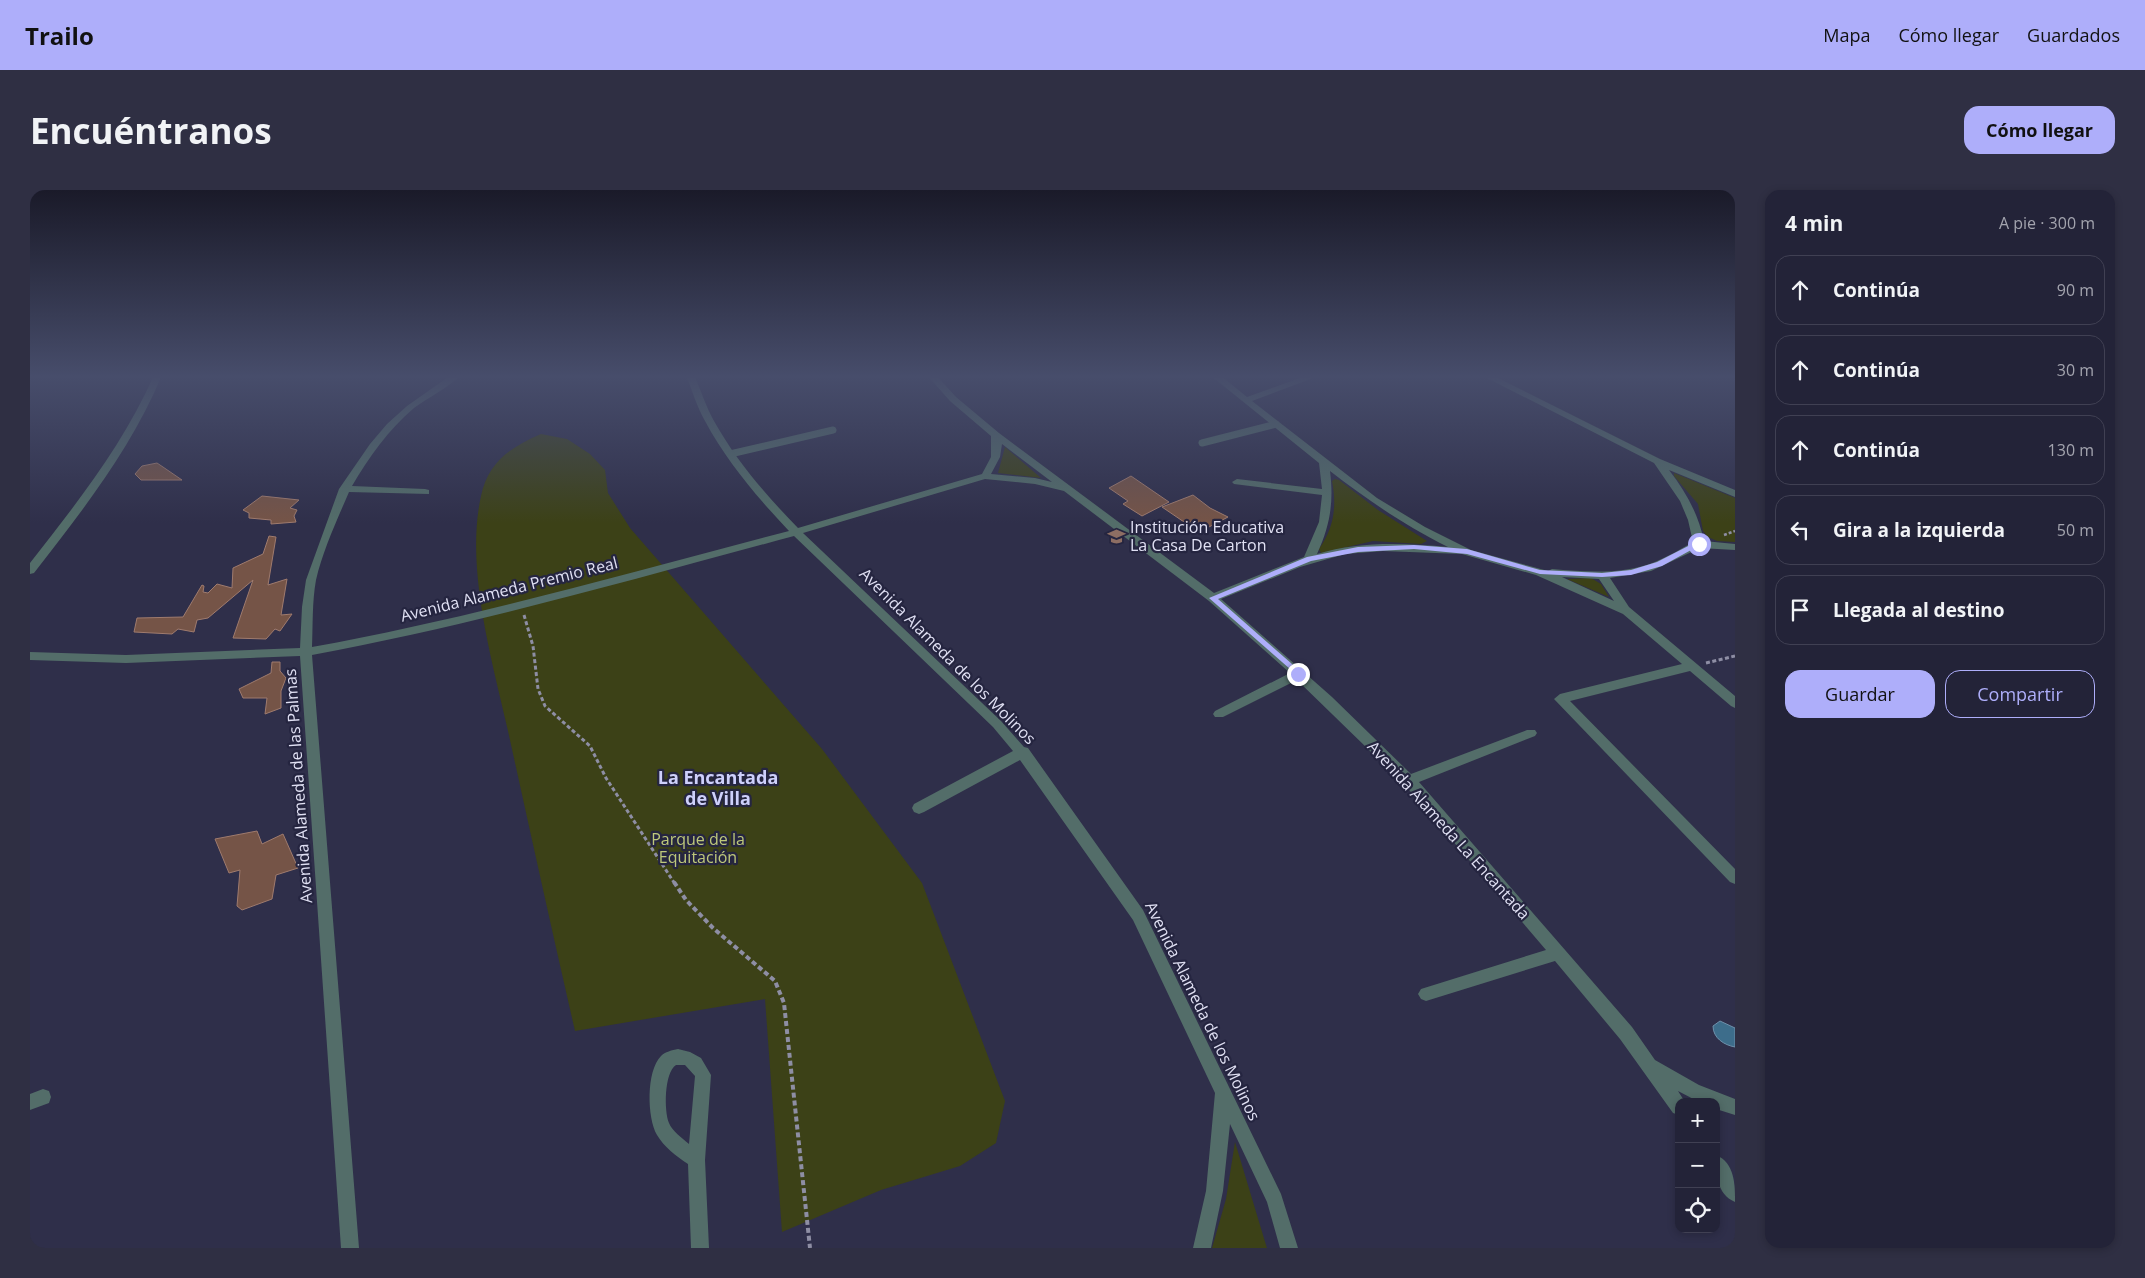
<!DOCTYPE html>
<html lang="es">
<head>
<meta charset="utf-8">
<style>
	body { margin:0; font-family:"Open Sans",sans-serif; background:#2f2f43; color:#f1f3f6 }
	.controls { position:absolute; right:15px; bottom:15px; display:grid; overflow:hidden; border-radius:10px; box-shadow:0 2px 8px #0003 }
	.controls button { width:45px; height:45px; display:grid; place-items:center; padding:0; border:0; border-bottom:1px solid #404053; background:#232338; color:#f1f3f6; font:25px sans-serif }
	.stop { position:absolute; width:15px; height:15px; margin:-11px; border:4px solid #aeaefa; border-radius:50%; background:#fff }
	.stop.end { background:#aeaefa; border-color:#fff; box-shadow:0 1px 5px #0008 }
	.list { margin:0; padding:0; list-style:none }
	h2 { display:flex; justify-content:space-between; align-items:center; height:65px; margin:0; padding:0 20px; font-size:21px }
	h2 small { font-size:16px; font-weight:400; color:#a3a4ae }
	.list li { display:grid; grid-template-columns:32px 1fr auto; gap:15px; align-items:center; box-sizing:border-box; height:70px; margin:0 10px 10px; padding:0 10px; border:1px solid #404053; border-radius:15px }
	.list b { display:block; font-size:19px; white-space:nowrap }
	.list em { font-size:16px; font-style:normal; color:#a3a4ae }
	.actions { display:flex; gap:10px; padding:15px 20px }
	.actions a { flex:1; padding:11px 0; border:1px solid #aeaefa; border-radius:15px; text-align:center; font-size:18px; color:#aeaefa }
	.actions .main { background:#aeaefa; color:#111 }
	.icon { flex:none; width:28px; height:28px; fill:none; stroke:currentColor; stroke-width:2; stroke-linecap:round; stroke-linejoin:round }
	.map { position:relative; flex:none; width:1705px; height:1058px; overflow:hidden; border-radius:15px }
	header { display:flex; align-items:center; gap:30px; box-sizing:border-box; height:70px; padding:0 25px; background:#aeaefa; color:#111 }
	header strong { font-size:24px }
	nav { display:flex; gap:28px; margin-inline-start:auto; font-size:18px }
	.intro { display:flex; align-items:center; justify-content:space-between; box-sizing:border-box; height:120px; padding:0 30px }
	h1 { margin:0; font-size:35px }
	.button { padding:12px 22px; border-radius:15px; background:#aeaefa; color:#111; font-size:18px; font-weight:700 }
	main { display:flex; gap:30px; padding:0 30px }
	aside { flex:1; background:#232338; border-radius:15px; box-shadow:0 2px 8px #0003 }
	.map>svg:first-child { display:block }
	.green { fill:#3c4117 }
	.water { fill:#3d6d8b; stroke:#6e90aa }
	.building { fill:#755447; stroke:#9f7b6e }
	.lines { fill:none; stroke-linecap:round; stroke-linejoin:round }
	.path-far2 { stroke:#8e8ea4; stroke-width:2.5; stroke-dasharray:3 2; stroke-linecap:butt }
	.path-far1 { stroke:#8e8ea4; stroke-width:3; stroke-dasharray:4 2.5; stroke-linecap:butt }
	.path { stroke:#8e8ea4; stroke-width:4; stroke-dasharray:5 3; stroke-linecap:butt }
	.service { stroke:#536d69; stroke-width:7 }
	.minor { fill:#536d69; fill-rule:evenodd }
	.route { fill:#aeaefa }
	.labels { text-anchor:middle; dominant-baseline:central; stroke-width:4.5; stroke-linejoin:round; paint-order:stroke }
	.poi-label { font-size:16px; fill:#e0e0f3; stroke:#252540; text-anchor:start }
	.street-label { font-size:16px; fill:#e0e0f3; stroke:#252540 }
	.park-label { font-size:16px; fill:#bec87a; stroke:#252540 }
	.neighbourhood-label { font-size:18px; font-weight:bold; fill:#ced0fb; stroke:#252540 }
</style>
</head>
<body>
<header>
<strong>Trailo</strong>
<nav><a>Mapa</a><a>Cómo llegar</a><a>Guardados</a></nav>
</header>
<div class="intro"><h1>Encuéntranos</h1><a class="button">Cómo llegar</a></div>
<main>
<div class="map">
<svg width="1705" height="1058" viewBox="0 0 1705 1058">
	<rect width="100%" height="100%" fill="#2f2f4a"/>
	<g class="green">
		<path d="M 511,244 L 537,249 L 560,264 L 575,280 L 578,303 L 600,338 L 792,559 L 892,693 L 975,911 L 966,953 L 930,976 L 851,1000 L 752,1042 L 735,809 L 545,841 C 522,741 500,641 478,541 C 462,470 435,378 451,306 C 458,272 481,257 511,244 Z"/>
		<path d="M 975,257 L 1011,288 L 968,283 Z"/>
		<path d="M 1644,283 L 1705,308 L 1705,352 L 1687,351 L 1678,347 L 1673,341 L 1668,314 L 1644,286 Z"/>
		<path d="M 1305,289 L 1309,290 L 1348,320 L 1397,351 L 1391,354 L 1343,351 L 1291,363 L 1289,359 C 1304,338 1307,316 1302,291 Z"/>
		<path d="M 1561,388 L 1571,394 L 1579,407 L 1537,389 Z"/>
		<path d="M 1205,952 L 1236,1055 L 1237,1058 L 1182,1058 L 1196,1009 Z"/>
	</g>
	<path class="water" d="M 1690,831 L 1705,838 L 1705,857 C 1694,855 1683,848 1683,836 Z"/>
	<g class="building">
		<path d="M 127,273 L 133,277 L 152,290 L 111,290 L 105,284 L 112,276 Z"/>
		<path d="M 1101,286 L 1139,312 L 1112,326 L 1093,314 L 1098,311 L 1079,298 Z"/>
		<path d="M 1163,305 L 1180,318 L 1198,327 L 1177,338 L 1165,330 L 1157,334 L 1132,317 Z"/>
		<path d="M 232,306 L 269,310 L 260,318 L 267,320 L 264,326 L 266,332 L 241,334 L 241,330 L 219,328 L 219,323 L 213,320 Z"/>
		<path d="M 239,346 L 246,347 L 238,395 L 257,389 L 251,425 L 262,424 L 250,441 L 245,439 L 236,449 L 203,448 L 223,390 L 178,428 L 167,430 L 164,442 L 148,439 L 142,444 L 104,442 L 107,428 L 153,427 L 172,395 L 174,396 L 173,402 L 178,403 L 187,394 L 202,398 L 203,378 L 233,364 Z"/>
		<path d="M 242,472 L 250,472 L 250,481 L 256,488 L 251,501 L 251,518 L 235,524 L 237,508 L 213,508 L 209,499 L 241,483 Z"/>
		<path d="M 227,641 L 232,654 L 253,644 L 268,678 L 246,685 L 242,709 L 212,720 L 207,716 L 210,680 L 199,683 L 185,649 Z"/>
	</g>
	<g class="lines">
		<path class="path-far2" d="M 1694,345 L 1705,341"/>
		<g class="path-far1">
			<path d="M 494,425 L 503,456 L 508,499 L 515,516 L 560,556 L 576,588 L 645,694"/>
			<path d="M 1676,473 L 1705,466"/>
		</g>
		<path class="path" d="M 644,692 L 656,710 L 683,738 L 745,791 L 754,813 L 780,1058"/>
		<g class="service">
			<path d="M 1172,253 L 1246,234"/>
			<path d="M 700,264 L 803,240"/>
		</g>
		<g class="minor">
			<path d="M 124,185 L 132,185 C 101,259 53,320 4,383 L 0,384 L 0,373 C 47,313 93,255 124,185 Z"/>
			<path d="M 421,185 L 431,185 C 418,198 399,207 384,218 C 358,240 339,267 322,296 L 395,299 L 399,300 L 399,304 L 319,302 C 307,330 293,360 286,390 C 282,412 283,435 282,457 C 443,428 601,382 759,341 C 727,307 697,272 675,231 C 667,217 662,200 656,185 L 664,185 C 671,200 676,217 684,231 C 707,272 736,305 768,338 L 952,284 L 961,267 L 961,246 L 920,211 L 897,185 L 906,185 L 926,207 L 969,243 L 1184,403 L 1274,367 L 1289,332 L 1292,305 L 1204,294 L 1202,292 L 1207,289 L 1292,299 L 1289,273 L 1180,185 L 1190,185 L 1217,207 L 1278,185 L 1291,185 L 1222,211 L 1347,308 L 1395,337 L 1441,360 L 1518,381 L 1522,379 C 1556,382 1593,385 1625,372 C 1639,366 1651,359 1663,352 L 1658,330 L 1650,311 L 1624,273 L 1451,185 L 1462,185 L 1630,269 L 1705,300 L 1705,307 L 1639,280 C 1656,302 1668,323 1674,351 L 1705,354 L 1705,360 L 1670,358 L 1621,381 L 1580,388 L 1599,417 L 1705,506 L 1705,518 L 1701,516 L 1660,481 L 1540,511 L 1705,679 L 1705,694 L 1700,692 L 1524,509 L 1530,504 L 1652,474 L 1593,424 L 1506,385 L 1432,364 L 1353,361 L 1315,364 L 1270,377 L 1191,409 L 1302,507 L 1381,584 L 1497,540 L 1505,540 L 1507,543 L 1505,546 L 1389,592 L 1602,837 L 1625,870 L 1669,895 L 1705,909 L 1705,925 L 1686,919 L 1686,912 L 1669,912 L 1648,901 L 1655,912 L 1649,912 L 1649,925 L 1643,923 L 1590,849 L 1525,771 L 1396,811 L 1391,809 L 1388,804 L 1391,799 L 1516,760 L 1374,594 L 1267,490 L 1193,527 L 1185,527 L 1183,524 L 1185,521 L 1260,483 L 1179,411 L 1034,301 L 1005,294 L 955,289 L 773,343 L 971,531 L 994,557 L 998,558 L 1113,720 L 1251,1004 L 1268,1058 L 1250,1058 L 1237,1012 L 1200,934 L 1193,1001 L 1181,1058 L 1163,1058 L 1176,1001 L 1185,903 L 1103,730 L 990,570 L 894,622 L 889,624 L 884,622 L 882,618 L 884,614 L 983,561 L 963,537 L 764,346 C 604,389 445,435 282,465 L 329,1058 L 311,1058 L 270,466 L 96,473 L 0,470 L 0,462 L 96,465 L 270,458 L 272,417 L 276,390 L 309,299 L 340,254 L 357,234 L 377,216 ZM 972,254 L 1022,292 L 1005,288 L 961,284 L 970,267 ZM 1300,281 C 1339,311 1374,335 1418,357 C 1374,353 1329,351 1287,364 C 1300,336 1304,312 1300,281 ZM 1532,387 L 1569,389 L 1584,411 Z"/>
			<path d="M 648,859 L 660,862 L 671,868 L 681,885 L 675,970 L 679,1058 L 661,1058 L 658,974 C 646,966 634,957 627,945 C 617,928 616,881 631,866 C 635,862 642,860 648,859 ZM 646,875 L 655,875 L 665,886 L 659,954 C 652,948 642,941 639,933 C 634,921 634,883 646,875 Z"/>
			<path d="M 13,899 L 19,901 L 21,907 L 19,913 L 0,920 L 0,904 Z"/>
			<path d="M 1686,965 C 1705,973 1705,995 1705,1012 C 1686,1004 1686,983 1686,965 Z"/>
		</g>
	</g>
	<linearGradient id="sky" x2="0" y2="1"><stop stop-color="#1a1a29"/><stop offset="0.56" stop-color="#474d6b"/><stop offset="1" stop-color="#474d6b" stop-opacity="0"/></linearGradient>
	<rect width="1705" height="333" fill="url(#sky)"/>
	<path class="route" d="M 1666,352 L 1672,354 L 1632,376 L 1601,385 L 1572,387 L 1510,384 L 1437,364 L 1384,359 L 1328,362 L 1281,371 L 1188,409 L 1270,481 L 1270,486 L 1268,486 L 1179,408 L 1277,367 L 1328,357 L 1384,355 L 1437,359 L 1510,380 L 1572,383 L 1601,380 L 1627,372 Z"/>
	<defs>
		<symbol id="school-bare" viewBox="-9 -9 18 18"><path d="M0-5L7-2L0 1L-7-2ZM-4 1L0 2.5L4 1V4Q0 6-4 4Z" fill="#8d6e63" stroke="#252540" stroke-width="2.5" paint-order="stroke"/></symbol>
	</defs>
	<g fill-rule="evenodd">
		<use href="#school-bare" x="1074" y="334" width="25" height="25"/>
	</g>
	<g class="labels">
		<g class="poi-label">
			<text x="1100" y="337">Institución Educativa<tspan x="1100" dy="18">La Casa De Carton</tspan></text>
		</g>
		<g class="street-label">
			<text transform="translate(479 399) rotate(-14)">Avenida Alameda Premio Real</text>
			<text transform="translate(918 466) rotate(45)">Avenida Alameda de los Molinos</text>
			<text transform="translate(268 596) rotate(-94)">Avenida Alameda de las Palmas</text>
			<text transform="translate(1419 640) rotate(48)">Avenida Alameda La Encantada</text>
			<text transform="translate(1173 821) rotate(64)">Avenida Alameda de los Molinos</text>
		</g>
		<g class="park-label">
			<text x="668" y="649">Parque de la<tspan x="668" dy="18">Equitación</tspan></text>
		</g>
		<g class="neighbourhood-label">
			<text x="688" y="587">La Encantada<tspan x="688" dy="21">de Villa</tspan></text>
		</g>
	</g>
</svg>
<div class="controls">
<button>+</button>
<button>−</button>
<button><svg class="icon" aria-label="locate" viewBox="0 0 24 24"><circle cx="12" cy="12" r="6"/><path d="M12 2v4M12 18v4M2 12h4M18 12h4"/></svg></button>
</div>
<div class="stop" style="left:1669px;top:354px"></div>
<div class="stop end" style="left:1268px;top:484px"></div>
</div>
<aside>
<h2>4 min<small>A pie · 300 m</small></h2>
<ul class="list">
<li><svg class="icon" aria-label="ahead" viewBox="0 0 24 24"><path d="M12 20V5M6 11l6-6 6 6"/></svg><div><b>Continúa</b></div><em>90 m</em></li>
<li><svg class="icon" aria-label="ahead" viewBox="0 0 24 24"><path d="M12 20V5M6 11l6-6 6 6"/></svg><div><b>Continúa</b></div><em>30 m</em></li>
<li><svg class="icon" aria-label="ahead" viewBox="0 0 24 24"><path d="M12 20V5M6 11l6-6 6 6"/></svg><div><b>Continúa</b></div><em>130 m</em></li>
<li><svg class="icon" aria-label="left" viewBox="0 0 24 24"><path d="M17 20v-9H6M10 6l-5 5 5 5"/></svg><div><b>Gira a la izquierda</b></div><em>50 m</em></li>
<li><svg class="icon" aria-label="arrive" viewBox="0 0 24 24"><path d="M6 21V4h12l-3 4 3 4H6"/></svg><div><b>Llegada al destino</b></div></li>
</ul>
<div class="actions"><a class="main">Guardar</a><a>Compartir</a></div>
</aside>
</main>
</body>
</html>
